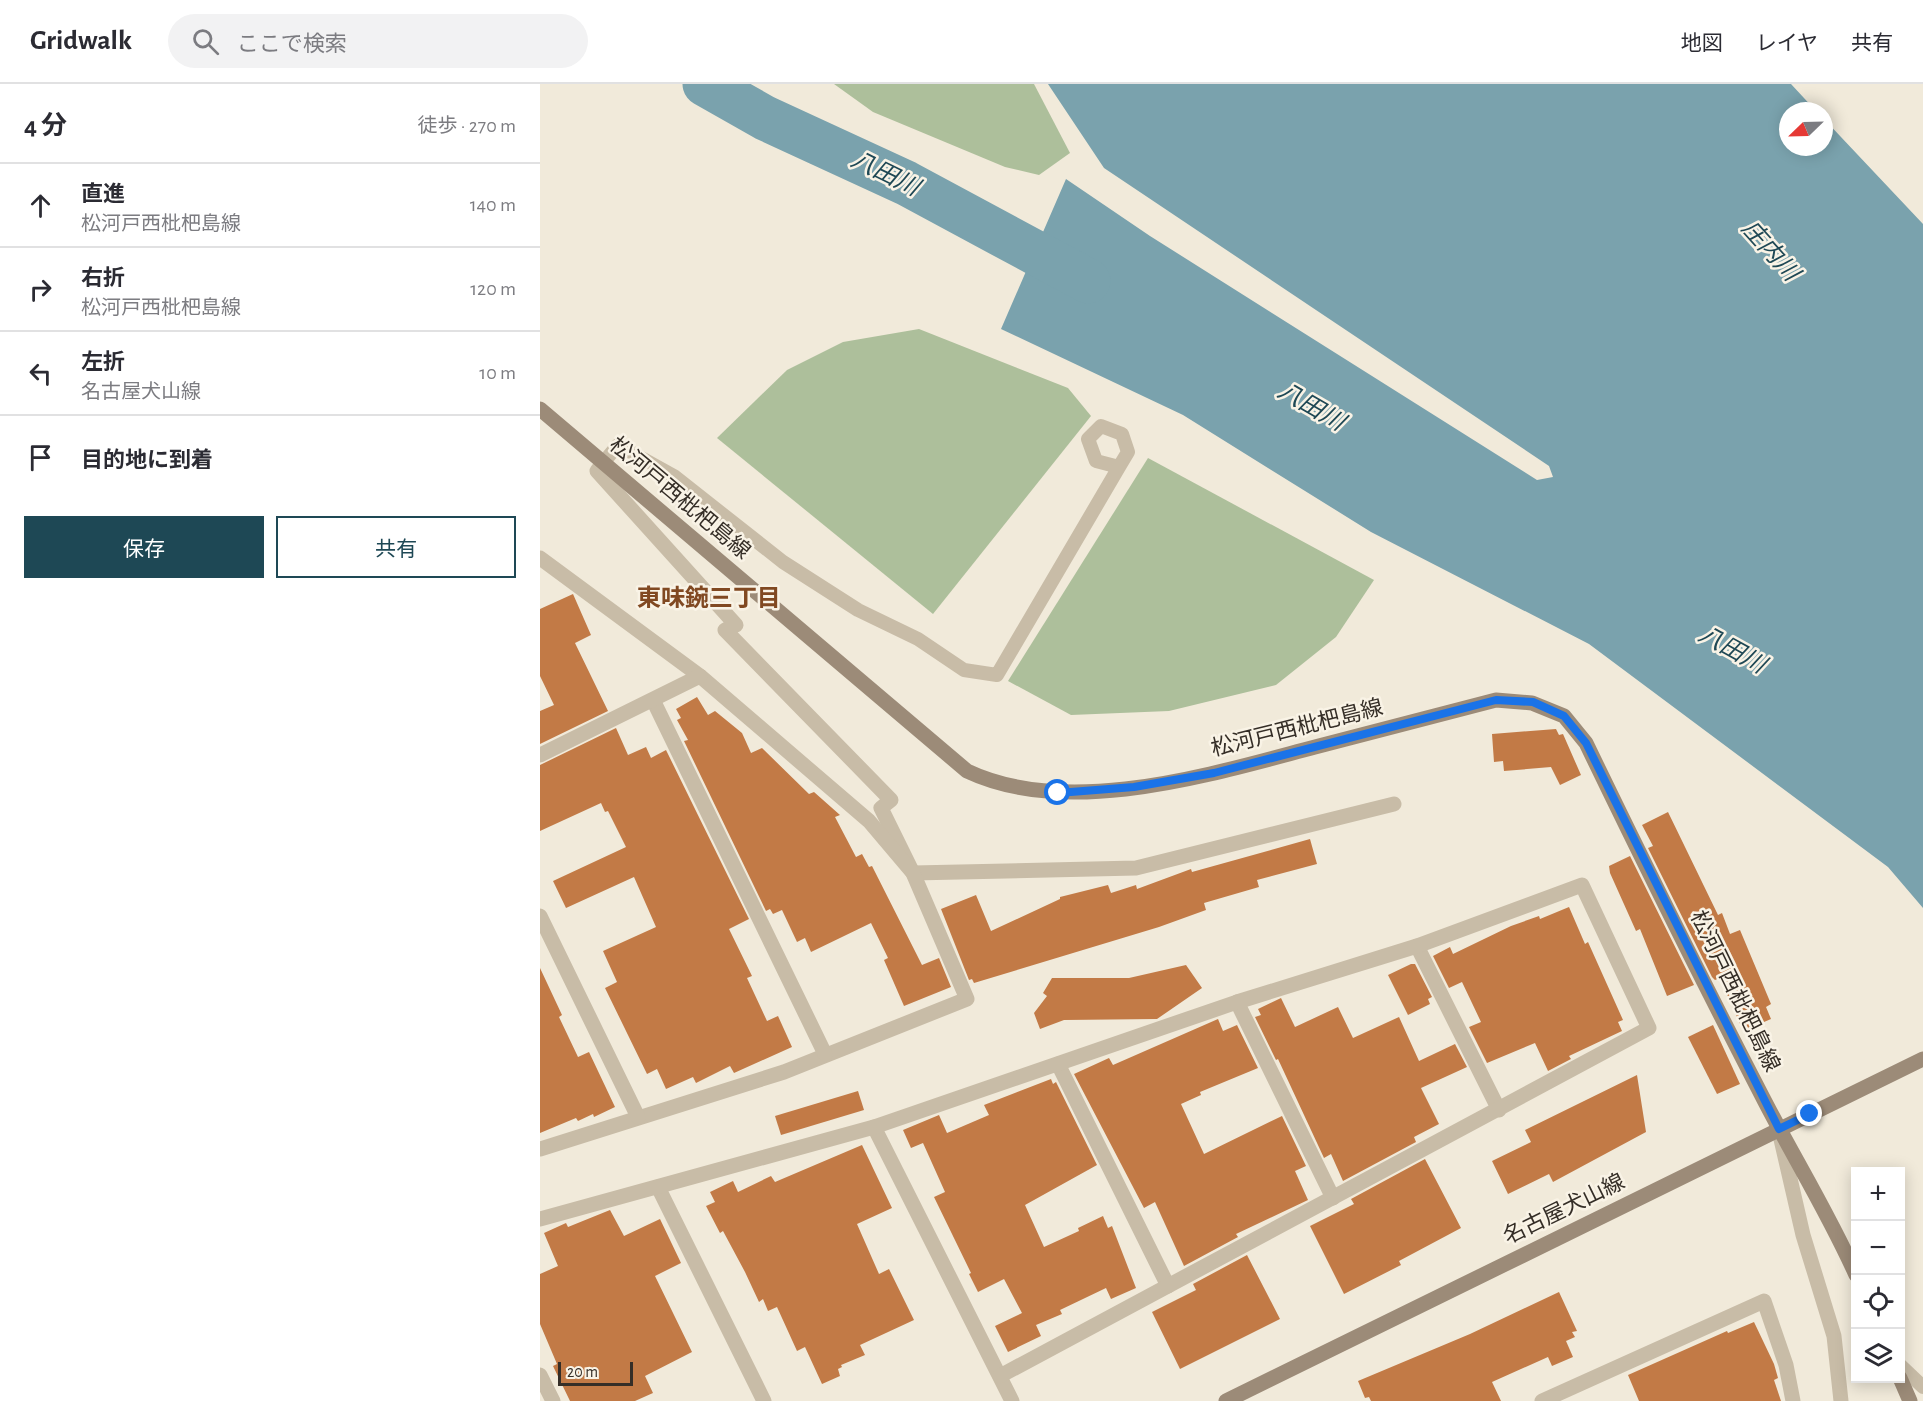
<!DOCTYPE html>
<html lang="ja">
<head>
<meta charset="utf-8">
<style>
	body { margin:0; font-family:"Alegreya Sans","Noto Sans JP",sans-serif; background:#f2f2f3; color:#2b2b33 }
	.controls { position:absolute; right:18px; bottom:18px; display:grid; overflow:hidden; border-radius:0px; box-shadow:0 3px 15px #0003 }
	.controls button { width:54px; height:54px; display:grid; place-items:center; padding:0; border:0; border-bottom:2px solid #e1e1e2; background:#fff; color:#2b2b33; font:30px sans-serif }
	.compass { position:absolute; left:1239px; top:18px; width:54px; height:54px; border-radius:50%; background:#fff; box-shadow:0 3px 15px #0003; rotate:247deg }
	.scale { position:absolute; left:18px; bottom:15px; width:75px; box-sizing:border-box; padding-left:6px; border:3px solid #352e27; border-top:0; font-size:16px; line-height:21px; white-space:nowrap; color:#352e27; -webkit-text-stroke:4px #f9f3e6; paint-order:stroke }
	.stop { position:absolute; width:18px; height:18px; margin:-14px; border:4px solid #1a73e8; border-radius:50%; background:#fff }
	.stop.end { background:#1a73e8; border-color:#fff; box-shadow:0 2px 6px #0008 }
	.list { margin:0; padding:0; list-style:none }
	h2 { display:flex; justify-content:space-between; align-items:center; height:78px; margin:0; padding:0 24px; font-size:26px }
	h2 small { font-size:20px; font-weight:400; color:#7c7c81 }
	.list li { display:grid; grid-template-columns:39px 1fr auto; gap:18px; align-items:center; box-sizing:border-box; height:84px; padding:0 24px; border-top:2px solid #e1e1e2 }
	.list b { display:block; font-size:22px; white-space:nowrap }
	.list p { margin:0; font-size:20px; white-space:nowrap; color:#7c7c81 }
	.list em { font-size:20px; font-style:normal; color:#7c7c81 }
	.actions { display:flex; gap:12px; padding:18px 24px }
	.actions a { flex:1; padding:14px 0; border:2px solid #1e4855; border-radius:0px; text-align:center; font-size:21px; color:#1e4855 }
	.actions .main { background:#1e4855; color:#fff }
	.icon { flex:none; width:33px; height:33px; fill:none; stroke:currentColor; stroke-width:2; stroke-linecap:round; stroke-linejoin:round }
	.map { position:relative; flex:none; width:1383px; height:1317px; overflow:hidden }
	header { display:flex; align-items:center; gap:36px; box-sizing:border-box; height:84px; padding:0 30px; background:#fff; border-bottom:2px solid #e1e1e2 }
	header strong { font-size:28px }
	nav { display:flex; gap:33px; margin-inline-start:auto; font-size:21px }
	.search { width:420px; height:54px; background:#f2f2f3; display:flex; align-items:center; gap:15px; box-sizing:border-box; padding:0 21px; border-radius:33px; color:#7c7c81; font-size:22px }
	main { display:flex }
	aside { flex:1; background:#fff }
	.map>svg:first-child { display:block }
	.green { fill:#adbf9b }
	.water { fill:#7aa2ad }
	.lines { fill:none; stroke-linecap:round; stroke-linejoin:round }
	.river { stroke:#7aa2ad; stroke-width:45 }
	.building { fill:#c27a46 }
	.lane { stroke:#c8bca7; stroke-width:14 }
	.street { stroke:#c8bca7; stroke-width:15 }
	.secondary { stroke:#9c8b78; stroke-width:15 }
	.route { stroke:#1a73e8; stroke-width:8 }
	.labels { text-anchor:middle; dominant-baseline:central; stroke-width:5; stroke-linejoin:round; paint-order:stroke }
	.street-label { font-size:22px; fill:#352e27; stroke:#f9f3e6 }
	.water-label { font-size:24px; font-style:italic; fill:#1e4855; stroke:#f9f3e6 }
	.neighbourhood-label { font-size:24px; font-weight:bold; fill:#814922; stroke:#f9f3e6 }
</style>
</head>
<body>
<header>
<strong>Gridwalk</strong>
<div class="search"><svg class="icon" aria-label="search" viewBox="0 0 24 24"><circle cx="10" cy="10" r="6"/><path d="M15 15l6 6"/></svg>ここで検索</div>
<nav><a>地図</a><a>レイヤ</a><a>共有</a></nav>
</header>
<main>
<aside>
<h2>4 分<small>徒歩 · 270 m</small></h2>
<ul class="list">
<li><svg class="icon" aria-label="ahead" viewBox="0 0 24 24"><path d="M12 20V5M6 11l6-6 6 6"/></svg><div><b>直進</b><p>松河戸西枇杷島線</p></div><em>140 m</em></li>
<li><svg class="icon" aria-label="right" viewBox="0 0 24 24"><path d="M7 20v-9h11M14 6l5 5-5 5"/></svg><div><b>右折</b><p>松河戸西枇杷島線</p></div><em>120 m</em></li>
<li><svg class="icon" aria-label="left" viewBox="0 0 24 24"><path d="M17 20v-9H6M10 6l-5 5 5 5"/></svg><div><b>左折</b><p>名古屋犬山線</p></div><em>10 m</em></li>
<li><svg class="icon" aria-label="arrive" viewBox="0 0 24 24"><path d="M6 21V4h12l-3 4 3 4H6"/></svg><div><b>目的地に到着</b></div></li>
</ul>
<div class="actions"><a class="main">保存</a><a>共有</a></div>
</aside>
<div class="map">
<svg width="1383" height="1317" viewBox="0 0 1383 1317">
	<rect width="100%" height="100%" fill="#f1eada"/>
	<g class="green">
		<path d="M 294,0 L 494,0 L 530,69 L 499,91 L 465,83 L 333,28 Z"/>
		<path d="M 379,245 L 528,304 L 551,332 L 393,530 L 177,354 L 247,286 L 303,258 Z"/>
		<path d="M 608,374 L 834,496 L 796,553 L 736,601 L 629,627 L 531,631 L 468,597 Z"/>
	</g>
	<path class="water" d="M 508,0 L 1251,0 L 1276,27 L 1248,27 L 1248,63 L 1284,63 L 1284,35 L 1383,140 L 1383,824 L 1348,783 L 1049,560 L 831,448 L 643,331 L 461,245 L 526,95 L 610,152 L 997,396 L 1013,393 L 1009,382 L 564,84 Z"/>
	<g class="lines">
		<path class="river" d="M 165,0 L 225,34 L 366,99 L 548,197"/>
	</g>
	<g class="building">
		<path d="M 33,510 L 51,551 L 35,559 L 68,627 L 0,660 L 0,627 L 14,621 L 0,592 L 0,525 Z"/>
		<path d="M 157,613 L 168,631 L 175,627 L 202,649 L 211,669 L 222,664 L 269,710 L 274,708 L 300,731 L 295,733 L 316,773 L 322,770 L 329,783 L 332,782 L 382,881 L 399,874 L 411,903 L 364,922 L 344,876 L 348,874 L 331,839 L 271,868 L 265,854 L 257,858 L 242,826 L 233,830 L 230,825 L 226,827 L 144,657 L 148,656 L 137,636 L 141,634 L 136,625 Z"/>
		<path d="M 76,644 L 88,671 L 106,663 L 111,674 L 126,666 L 209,835 L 189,845 L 212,892 L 207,894 L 227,937 L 238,932 L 252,963 L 194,989 L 190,982 L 156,999 L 153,993 L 126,1005 L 117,985 L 107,990 L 65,904 L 77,898 L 63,867 L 116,843 L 94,793 L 26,824 L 13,797 L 86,763 L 68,727 L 65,728 L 61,719 L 0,747 L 0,681 Z"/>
		<path d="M 1016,645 L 1019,651 L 1023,650 L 1041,691 L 1020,701 L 1011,683 L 964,687 L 963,677 L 954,678 L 952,650 Z"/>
		<path d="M 1128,728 L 1178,831 L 1182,829 L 1190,850 L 1200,846 L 1231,920 L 1226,923 L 1231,935 L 1203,947 L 1180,894 L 1175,896 L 1172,893 L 1108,764 L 1113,762 L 1102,741 Z"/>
		<path d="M 770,755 L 777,780 L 717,796 L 719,803 L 664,819 L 666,826 L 619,843 L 434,899 L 432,895 L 429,896 L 401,825 L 436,811 L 451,847 L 520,815 L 520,813 L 568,801 L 571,809 L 596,801 L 597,805 L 651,785 L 652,788 Z"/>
		<path d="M 1090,772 L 1154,901 L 1127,912 L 1100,845 L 1096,847 L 1070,789 L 1069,782 Z"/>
		<path d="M 1029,823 L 1045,860 L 1048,858 L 1083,936 L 1078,938 L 1082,947 L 1029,972 L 1031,975 L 1008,987 L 995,959 L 947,979 L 929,943 L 941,938 L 922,898 L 909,904 L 893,872 L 910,863 L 913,870 L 971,842 L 999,832 L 1000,835 Z"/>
		<path d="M 871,880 L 875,880 L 892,913 L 888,915 L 890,920 L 868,931 L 848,891 Z"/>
		<path d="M 646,881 L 662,904 L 617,935 L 524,936 L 500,945 L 494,929 L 507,912 L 503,909 L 512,894 L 589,894 Z"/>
		<path d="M 0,884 L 22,931 L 19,933 L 38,973 L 49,968 L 75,1023 L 54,1033 L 53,1030 L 38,1037 L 36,1034 L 0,1049 Z"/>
		<path d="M 741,914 L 755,943 L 798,923 L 813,954 L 859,933 L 879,977 L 915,960 L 927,983 L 881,1004 L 899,1040 L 874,1053 L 876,1058 L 803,1097 L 791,1070 L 784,1074 L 738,975 L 736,976 L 715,933 L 721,931 L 718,925 Z"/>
		<path d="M 678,935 L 683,947 L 697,941 L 718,984 L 660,1008 L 661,1011 L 641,1020 L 664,1070 L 742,1032 L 766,1082 L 755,1087 L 768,1116 L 696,1150 L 698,1153 L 644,1182 L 615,1118 L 604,1124 L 534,990 L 569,974 L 573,981 Z"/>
		<path d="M 1173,941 L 1200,1000 L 1177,1010 L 1148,953 Z"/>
		<path d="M 1097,991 L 1106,1048 L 1013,1098 L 1009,1090 L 968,1110 L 952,1077 L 991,1058 L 985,1046 Z"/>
		<path d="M 511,995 L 513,1000 L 516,998 L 557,1081 L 485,1121 L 504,1163 L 539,1147 L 538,1144 L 563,1132 L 568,1144 L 572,1142 L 596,1204 L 571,1215 L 566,1204 L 520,1226 L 522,1230 L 496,1241 L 501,1252 L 468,1268 L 455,1242 L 482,1229 L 464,1195 L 438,1208 L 429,1190 L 431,1189 L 394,1113 L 405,1108 L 383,1059 L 371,1064 L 363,1046 L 399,1031 L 407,1049 L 449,1031 L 444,1021 Z"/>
		<path d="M 318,1007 L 324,1026 L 241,1051 L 235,1032 Z"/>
		<path d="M 322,1061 L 352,1124 L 317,1140 L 339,1190 L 349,1185 L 374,1236 L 320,1261 L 325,1271 L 301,1281 L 302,1283 L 298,1285 L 300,1292 L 282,1300 L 265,1263 L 257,1267 L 237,1223 L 228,1227 L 223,1215 L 219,1218 L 205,1188 L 183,1147 L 180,1149 L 166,1122 L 175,1118 L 170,1108 L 193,1097 L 198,1108 L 231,1092 L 235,1098 Z"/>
		<path d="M 885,1075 L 921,1144 L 859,1177 L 861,1181 L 804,1210 L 770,1142 L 814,1120 L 811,1115 Z"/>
		<path d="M 70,1126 L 84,1152 L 120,1135 L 141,1179 L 115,1192 L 152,1268 L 105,1292 L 113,1309 L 95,1317 L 30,1317 L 13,1282 L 17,1280 L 0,1240 L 0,1190 L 18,1182 L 4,1149 L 26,1139 L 28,1143 Z"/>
		<path d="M 707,1171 L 740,1235 L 640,1285 L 612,1228 L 656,1206 L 653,1200 Z"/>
		<path d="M 1019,1208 L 1037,1247 L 1032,1248 L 1035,1253 L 1026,1257 L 1033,1273 L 1012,1282 L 1008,1273 L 952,1298 L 961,1317 L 831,1317 L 829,1313 L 825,1314 L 818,1297 L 930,1250 Z"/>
		<path d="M 1214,1238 L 1234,1280 L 1238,1294 L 1234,1296 L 1241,1317 L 1099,1317 L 1088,1291 L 1187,1247 L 1188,1249 Z"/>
	</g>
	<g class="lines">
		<g class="lane">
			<path d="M 63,379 L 78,361 L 134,392 L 243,478 L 318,526 L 378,555 L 424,586 L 457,591 L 579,383 L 588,368 L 582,350 L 561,342 L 548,355 L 556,377 L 579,383"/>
			<path d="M 1360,1281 L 1383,1303"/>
		</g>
		<g class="street">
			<path d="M 63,379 L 57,387 L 196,541 L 185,546 L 351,716 L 341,724 L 373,789 L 596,784 L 854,720"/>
			<path d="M 0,474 L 160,592 L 329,737 L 373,789 L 427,915 L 244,988 L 0,1065"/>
			<path d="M 113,616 L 285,970"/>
			<path d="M 0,671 L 160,592"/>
			<path d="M 0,832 L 98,1033"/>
			<path d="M 877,862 L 959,1026"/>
			<path d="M 697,918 L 793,1114"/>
			<path d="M 518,980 L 628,1202"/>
			<path d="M 334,1043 L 472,1317"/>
			<path d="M 1240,1051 L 1263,1151 L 1294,1252 L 1301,1317"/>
			<path d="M 118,1103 L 224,1317"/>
			<path d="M 0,1135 L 334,1043 L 697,918 L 877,862 L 1042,801 L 1109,944 L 460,1292"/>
			<path d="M 0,1291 L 13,1317"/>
			<path d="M 1002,1317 L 1224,1217 L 1246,1281 L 1253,1317"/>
		</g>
		<g class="secondary">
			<path d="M 0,325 L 427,687 C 528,735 672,690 775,663 C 835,648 895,632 956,616 L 992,619 L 1024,632 L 1046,659 C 1103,777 1161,894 1221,1010 C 1252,1071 1288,1128 1316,1191"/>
			<path d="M 1360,1294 L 1370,1317"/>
			<path d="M 686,1317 L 1383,975"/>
		</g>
	</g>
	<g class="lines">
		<path class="route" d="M 518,709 L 594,703 L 674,689 L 956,616 L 993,618 L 1024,632 L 1046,659 L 1239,1045 L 1270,1030"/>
	</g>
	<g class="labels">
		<g class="street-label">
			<text transform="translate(140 414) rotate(40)">松河戸西枇杷島線</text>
			<text transform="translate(757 644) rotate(-14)">松河戸西枇杷島線</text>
			<text transform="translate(1195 907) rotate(64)">松河戸西枇杷島線</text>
			<text transform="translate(1024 1125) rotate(-26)">名古屋犬山線</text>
		</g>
		<g class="water-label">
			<text transform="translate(345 90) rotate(26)">八田川</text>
			<text transform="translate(1230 167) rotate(48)">庄内川</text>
			<text transform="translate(771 323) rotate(30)">八田川</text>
			<text transform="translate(1192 566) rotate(29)">八田川</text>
		</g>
		<g class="neighbourhood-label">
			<text x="169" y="515">東味鋺三丁目</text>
		</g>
	</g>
</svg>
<div class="controls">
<button>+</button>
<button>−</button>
<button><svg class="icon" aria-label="locate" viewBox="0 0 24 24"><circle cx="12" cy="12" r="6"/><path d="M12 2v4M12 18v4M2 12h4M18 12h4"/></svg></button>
<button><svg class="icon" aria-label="layers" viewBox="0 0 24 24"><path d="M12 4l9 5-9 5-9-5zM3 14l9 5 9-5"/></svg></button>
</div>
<svg class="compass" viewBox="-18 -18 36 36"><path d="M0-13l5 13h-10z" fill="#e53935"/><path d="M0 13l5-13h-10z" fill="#7c7c81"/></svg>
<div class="scale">20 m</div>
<div class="stop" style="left:518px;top:709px"></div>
<div class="stop end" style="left:1270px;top:1030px"></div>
</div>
</main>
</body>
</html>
